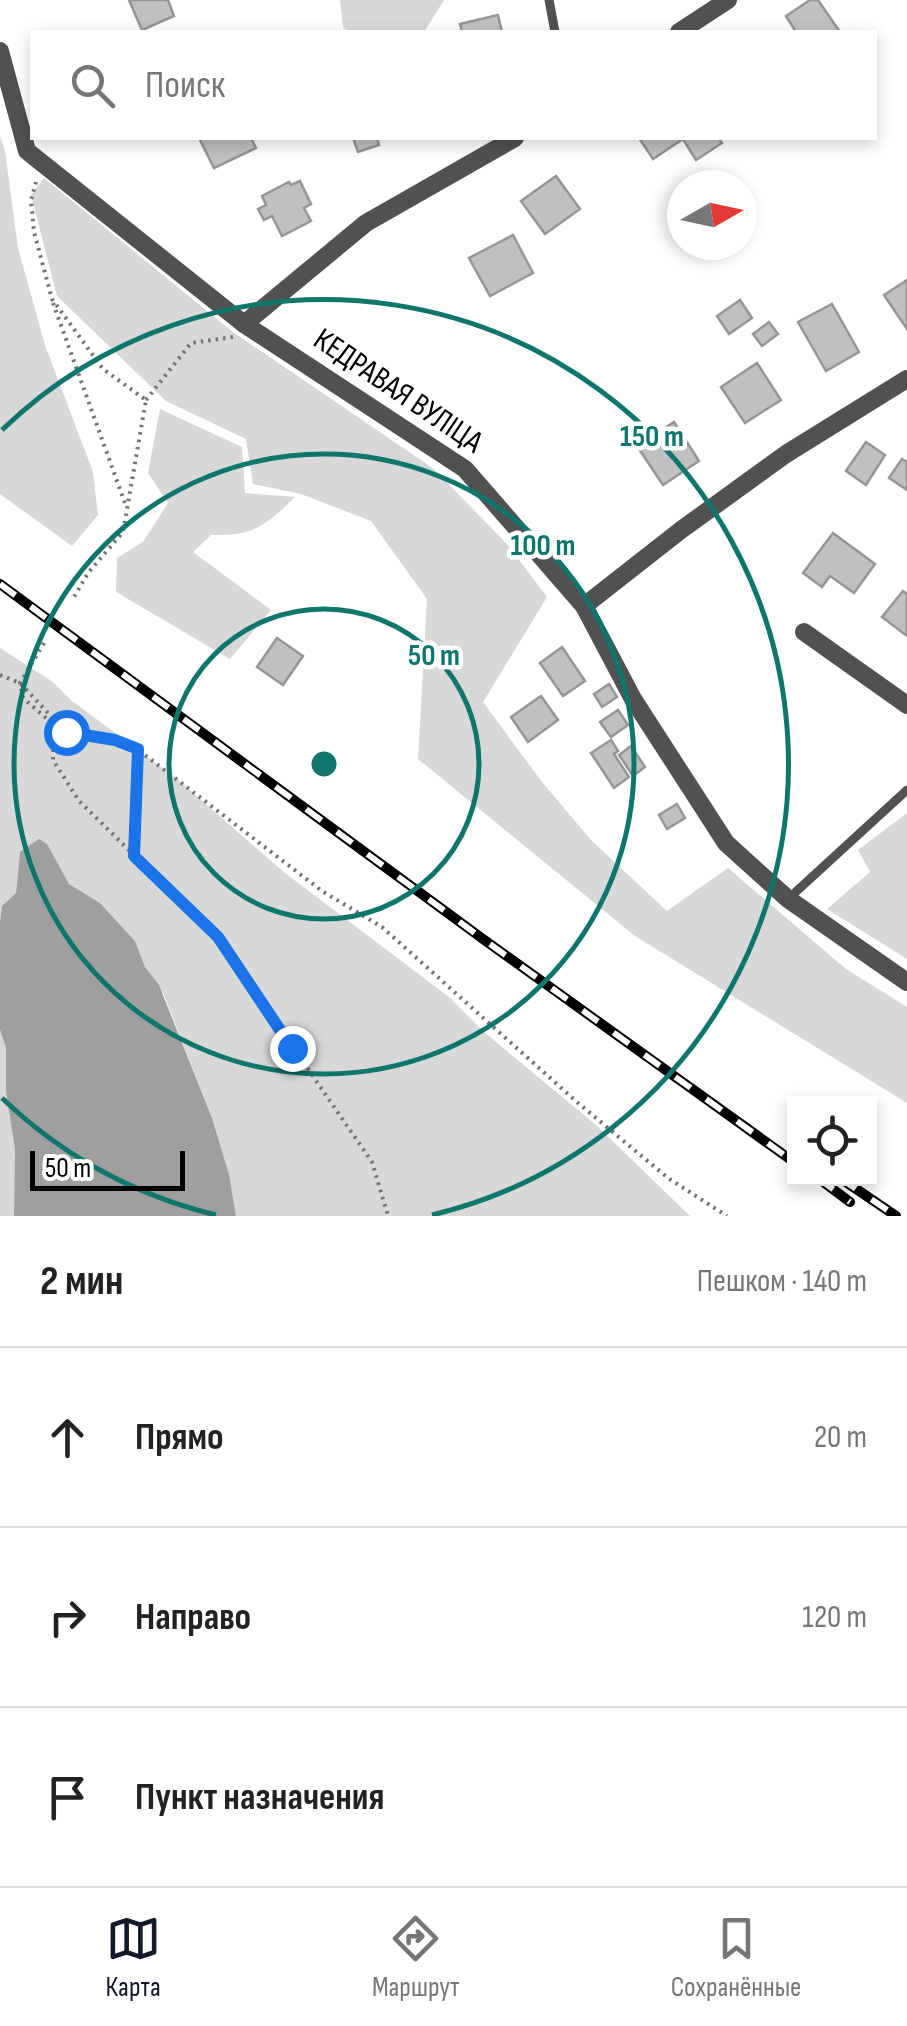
<!DOCTYPE html>
<html lang="ru">
<head>
<meta charset="utf-8">
<style>
	body { margin:0; font-family:"Sofia Sans Condensed",sans-serif; background:#f2f2f2; color:#222 }
	.controls { position:absolute; right:30px; bottom:30px; display:grid; overflow:hidden; border-radius:0px; box-shadow:0 5px 15px #0003 }
	.controls button { width:90px; height:90px; display:grid; place-items:center; padding:0; border:0; border-bottom:2px solid #e0e0e0; background:#fff; color:#222; font:50px sans-serif }
	.compass { position:absolute; left:667px; top:170px; width:90px; height:90px; border-radius:50%; background:#fff; box-shadow:0 5px 15px #0003; rotate:81deg }
	.scale { position:absolute; left:30px; bottom:25px; width:155px; box-sizing:border-box; padding-left:10px; border:5px solid #000; border-top:0; font-size:28px; line-height:35px; white-space:nowrap; color:#000; -webkit-text-stroke:8px #fff; paint-order:stroke }
	.stop { position:absolute; width:30px; height:30px; margin:-22px; border:8px solid #1a73e8; border-radius:50%; background:#fff }
	.stop.end { background:#1a73e8; border-color:#fff; box-shadow:0 2px 10px #0008 }
	.list { margin:0; padding:0; list-style:none }
	h2 { display:flex; justify-content:space-between; align-items:center; height:130px; margin:0; padding:0 40px; font-size:42px }
	h2 small { font-size:32px; font-weight:400; color:#767676 }
	.list li { display:grid; grid-template-columns:65px 1fr auto; gap:30px; align-items:center; box-sizing:border-box; height:180px; padding:0 40px; border-top:2px solid #e0e0e0 }
	.list b { display:block; font-size:38px; white-space:nowrap }
	.list em { font-size:32px; font-style:normal; color:#767676 }
	.icon { flex:none; width:55px; height:55px; fill:none; stroke:currentColor; stroke-width:2; stroke-linecap:round; stroke-linejoin:round }
	.map { position:relative; flex:none; width:907px; height:1216px; overflow:hidden }
	.search { position:absolute; background:#fff; box-shadow:0 5px 15px #0003; left:30px; right:30px; top:30px; height:110px; display:flex; align-items:center; gap:25px; box-sizing:border-box; padding:0 35px; border-radius:0px; color:#767676; font-size:38px }
	.sheet { height:670px; background:#fff }
	nav { display:flex; justify-content:space-around; align-items:center; box-sizing:border-box; height:140px; border-top:2px solid #e0e0e0; background:#fff; font-size:28px; color:#767676 }
	nav a { display:grid; justify-items:center; gap:5px }
	nav .on { color:#111827 }
	.map>svg:first-child { display:block }
	.green { fill:#d8d8d8 }
	.water { fill:#9f9f9f }
	.building { fill:#c0c0c0; stroke:#959595; stroke-width:2.5 }
	.lines { fill:none; stroke-linecap:round; stroke-linejoin:round }
	.path { stroke:#737373; stroke-width:4; stroke-dasharray:2.5 5; stroke-linecap:butt }
	.lane { stroke:#515151; stroke-width:9 }
	.street { stroke:#515151; stroke-width:18 }
	.rail-casing { stroke:#000; stroke-width:10 }
	.rail { stroke:#fff; stroke-width:6; stroke-dasharray:19; stroke-linecap:butt }
	.route { stroke:#1a73e8; stroke-width:12 }
	.ring { fill:none; stroke:#0f766e; stroke-width:5 }
	.labels { text-anchor:middle; dominant-baseline:central; stroke-width:9; stroke-linejoin:round; paint-order:stroke }
	.street-label { font-size:32px; fill:#000; stroke:#fff }
	.centre { fill:#0f766e; stroke:#fff; stroke-width:5 }
	.ring-label { font-size:30px; text-anchor:middle; font-weight:bold; fill:#0f766e; stroke:#fff; stroke-width:9; stroke-linejoin:round; paint-order:stroke }
</style>
</head>
<body>
<div class="map">
<svg width="907" height="1216" viewBox="0 0 907 1216">
	<rect width="100%" height="100%" fill="#fff"/>
	<g class="green">
		<path d="M 340,0 L 444,0 L 424,32 L 348,32 L 343,27 Z"/>
		<path d="M 0,136 L 5,151 L 18,248 L 45,345 L 93,472 L 98,515 L 72,546 L 0,494 Z"/>
		<path d="M 44,178 L 233,332 L 434,469 L 507,544 L 547,597 L 483,702 L 542,782 L 591,840 L 667,911 L 728,868 L 846,969 L 907,1007 L 907,1103 L 635,936 L 418,759 L 427,599 L 371,521 L 301,494 L 253,484 L 246,439 L 166,401 L 57,296 L 31,195 Z"/>
		<path d="M 160,409 L 242,447 L 245,493 L 295,497 C 265,526 254,536 211,535 L 193,552 L 271,610 L 230,659 L 116,592 L 117,558 L 143,542 L 168,503 L 148,473 Z"/>
		<path d="M 0,648 L 53,682 L 72,701 L 176,778 L 285,873 L 449,997 L 484,1032 L 596,1125 L 690,1216 L 236,1216 L 229,1174 L 212,1118 L 164,995 L 145,967 L 135,941 L 100,903 L 69,884 L 58,866 L 20,852 L 16,893 L 2,906 L 0,922 Z"/>
		<path d="M 907,813 L 907,959 L 827,909 L 870,872 L 858,850 Z"/>
		<path d="M 0,1030 L 6,1048 L 6,1092 L 15,1150 L 14,1216 L 0,1216 Z"/>
	</g>
	<path class="water" d="M 39,839 L 47,844 L 69,884 L 100,903 L 135,941 L 145,967 L 159,985 L 212,1118 L 229,1174 L 236,1216 L 14,1216 L 15,1150 L 6,1092 L 6,1048 L 0,1030 L 0,922 L 2,906 L 16,893 L 20,852 Z"/>
	<g class="building">
		<path d="M 129,0 L 168,0 L 174,16 L 142,30 Z"/>
		<path d="M 810,0 L 818,0 L 840,32 L 796,32 L 786,16 Z"/>
		<path d="M 498,15 L 502,32 L 462,32 L 460,24 Z"/>
		<path d="M 199,138 L 251,138 L 256,148 L 214,168 Z"/>
		<path d="M 353,138 L 377,138 L 379,145 L 358,152 Z"/>
		<path d="M 639,138 L 718,138 L 722,143 L 696,160 L 683,139 L 653,159 Z"/>
		<path d="M 556,176 L 580,209 L 545,234 L 521,201 Z"/>
		<path d="M 300,181 L 311,204 L 304,208 L 311,221 L 282,236 L 272,216 L 264,220 L 258,209 L 266,205 L 262,196 L 289,182 L 291,185 Z"/>
		<path d="M 513,235 L 533,273 L 490,296 L 469,258 Z"/>
		<path d="M 907,280 L 907,329 L 884,295 Z"/>
		<path d="M 740,300 L 752,318 L 729,334 L 717,316 Z"/>
		<path d="M 832,304 L 859,352 L 826,371 L 798,322 Z"/>
		<path d="M 769,322 L 778,334 L 762,346 L 753,334 Z"/>
		<path d="M 757,363 L 781,400 L 745,423 L 721,387 Z"/>
		<path d="M 674,422 L 699,461 L 663,485 L 637,446 Z"/>
		<path d="M 866,442 L 885,455 L 866,485 L 846,471 Z"/>
		<path d="M 902,459 L 907,462 L 907,490 L 889,478 Z"/>
		<path d="M 833,533 L 875,564 L 854,593 L 830,576 L 822,587 L 803,573 Z"/>
		<path d="M 903,591 L 907,594 L 907,636 L 882,617 Z"/>
		<path d="M 277,638 L 303,656 L 283,685 L 257,667 Z"/>
		<path d="M 562,647 L 585,681 L 563,696 L 540,663 Z"/>
		<path d="M 609,684 L 617,697 L 602,707 L 594,694 Z"/>
		<path d="M 541,696 L 558,720 L 528,742 L 511,717 Z"/>
		<path d="M 618,710 L 628,725 L 611,737 L 600,722 Z"/>
		<path d="M 611,740 L 618,751 L 614,754 L 629,777 L 614,788 L 591,753 Z"/>
		<path d="M 631,746 L 645,767 L 633,776 L 619,755 Z"/>
		<path d="M 677,804 L 685,818 L 667,829 L 659,815 Z"/>
	</g>
	<g class="lines">
		<g class="path">
			<path d="M 36,182 L 31,200 L 34,232 L 52,299 L 103,369 L 146,400 L 123,532 L 88,573 L 74,597"/>
			<path d="M 53,303 L 126,506"/>
			<path d="M 146,400 L 191,343 L 233,337"/>
			<path d="M 44,643 L 20,683 L 23,698 L 54,725 L 53,760 L 79,801 L 217,937 L 372,1162 L 388,1216"/>
			<path d="M 0,675 L 20,683 L 66,732 L 115,740 L 137,749 L 322,891 L 382,927 L 578,1103 L 668,1178 L 727,1216"/>
			<path d="M 134,854 L 137,749"/>
		</g>
		<g class="lane">
			<path d="M 549,0 L 555,32"/>
			<path d="M 788,899 L 907,790"/>
		</g>
		<g class="street">
			<path d="M 679,32 L 728,0"/>
			<path d="M 0,51 L 27,151 L 244,324 L 465,469 L 584,606 L 633,699 L 726,843 L 788,899 L 907,982"/>
			<path d="M 244,324 L 366,223 L 515,138"/>
			<path d="M 584,606 L 681,530 L 786,454 L 907,379"/>
			<path d="M 804,632 L 907,705"/>
		</g>
		<defs>
			<g id="rail">
				<path d="M 0,584 L 483,939 L 794,1162"/>
				<path d="M 818,1178 L 850,1202"/>
				<path d="M 840,1178 L 896,1216"/>
			</g>
		</defs>
		<use href="#rail" class="rail-casing"/>
		<use href="#rail" class="rail"/>
	</g>
	<g class="lines">
		<path class="route" d="M 66,732 L 115,740 L 138,749 L 134,856 L 218,937 L 292,1048"/>
	</g>
	<g class="ring">
		<circle cx="324" cy="764" r="155"/>
		<circle cx="324" cy="764" r="310"/>
		<path d="M216 1215A464 464 0 0 1 2 1098M2 430A464 464 0 1 1 432 1215"/>
	</g>
	<g class="labels">
		<g class="street-label">
			<text transform="translate(398 391) rotate(34)">КЕДРАВАЯ ВУЛІЦА</text>
		</g>
	</g>
	<circle cx="324" cy="764" r="15" class="centre"/>
	<g class="ring-label">
		<text x="652" y="446">150 m</text>
		<text x="543" y="555">100 m</text>
		<text x="434" y="665">50 m</text>
	</g>
</svg>
<div class="controls">
<button><svg class="icon" aria-label="locate" viewBox="0 0 24 24"><circle cx="12" cy="12" r="6"/><path d="M12 2v4M12 18v4M2 12h4M18 12h4"/></svg></button>
</div>
<svg class="compass" viewBox="-18 -18 36 36"><path d="M0-13l5 13h-10z" fill="#e53935"/><path d="M0 13l5-13h-10z" fill="#767676"/></svg>
<div class="scale">50 m</div>
<div class="stop" style="left:66px;top:732px"></div>
<div class="stop end" style="left:292px;top:1048px"></div>
<div class="search"><svg class="icon" aria-label="search" viewBox="0 0 24 24"><circle cx="10" cy="10" r="6"/><path d="M15 15l6 6"/></svg>Поиск</div>
</div>
<section class="sheet">
<h2>2 мин<small>Пешком · 140 m</small></h2>
<ul class="list">
<li><svg class="icon" aria-label="ahead" viewBox="0 0 24 24"><path d="M12 20V5M6 11l6-6 6 6"/></svg><div><b>Прямо</b></div><em>20 m</em></li>
<li><svg class="icon" aria-label="right" viewBox="0 0 24 24"><path d="M7 20v-9h11M14 6l5 5-5 5"/></svg><div><b>Направо</b></div><em>120 m</em></li>
<li><svg class="icon" aria-label="arrive" viewBox="0 0 24 24"><path d="M6 21V4h12l-3 4 3 4H6"/></svg><div><b>Пункт назначения</b></div></li>
</ul>
</section>
<nav>
<a class="on"><svg class="icon" aria-label="map" viewBox="0 0 24 24"><path d="M3 6l6-2 6 2 6-2v14l-6 2-6-2-6 2zM9 4v14M15 6v14"/></svg>Карта</a>
<a><svg class="icon" aria-label="directions" viewBox="0 0 24 24"><path d="M12 3l9 9-9 9-9-9zM9 14v-3h6M13 9l2 2-2 2"/></svg>Маршрут</a>
<a><svg class="icon" aria-label="saved" viewBox="0 0 24 24"><path d="M7 4h10v16l-5-4-5 4z"/></svg>Сохранённые</a>
</nav>
</body>
</html>
